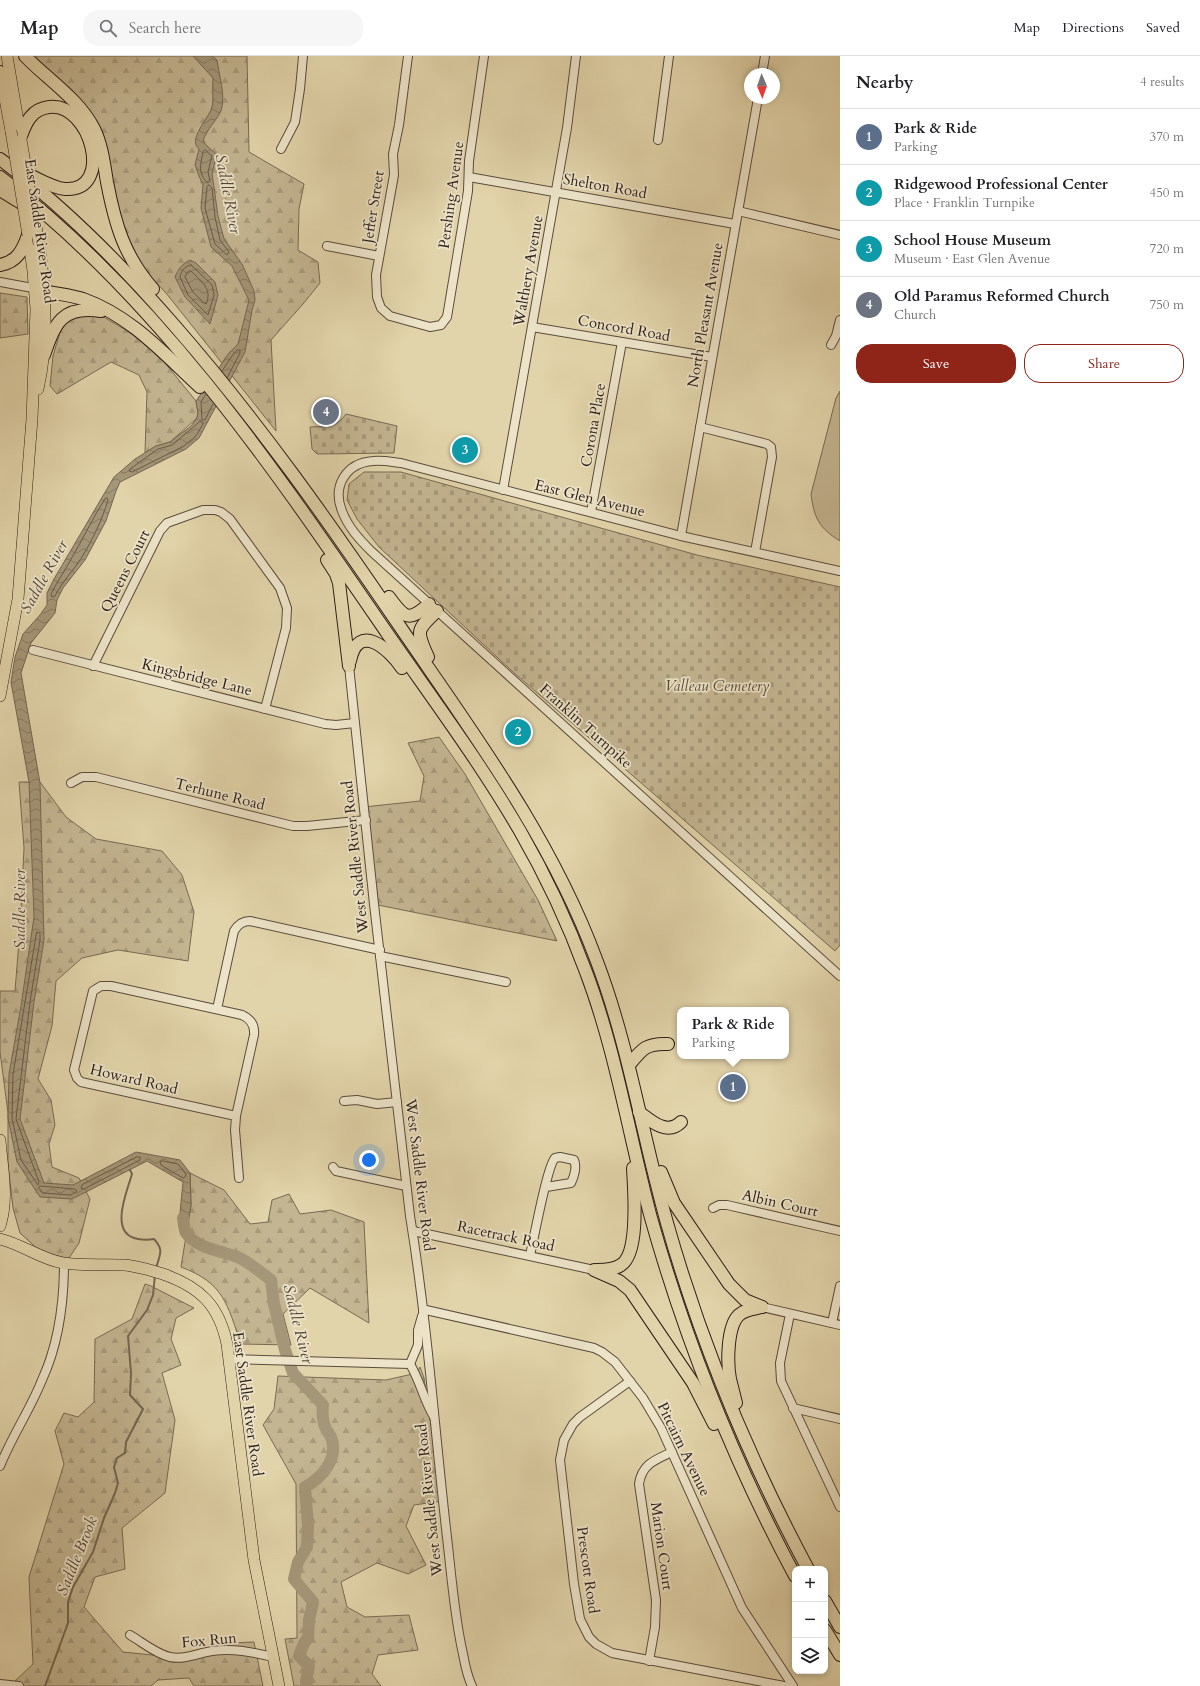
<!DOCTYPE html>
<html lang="en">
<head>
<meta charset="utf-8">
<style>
	body { margin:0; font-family:Cardo,serif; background:#f6f6f6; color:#202124 }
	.controls { position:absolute; right:12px; bottom:12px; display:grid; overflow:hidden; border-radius:8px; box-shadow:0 2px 6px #0003 }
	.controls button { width:36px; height:36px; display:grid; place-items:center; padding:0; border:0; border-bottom:1px solid #e0e0e0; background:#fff; color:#202124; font:20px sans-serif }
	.compass { position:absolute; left:744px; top:12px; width:36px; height:36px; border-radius:50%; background:#fff; box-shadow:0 2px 6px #0003; rotate:178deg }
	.you { position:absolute; left:369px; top:1104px; width:14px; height:14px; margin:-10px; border:3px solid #fff; border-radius:50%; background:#1a73e8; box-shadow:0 0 0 6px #1a73e833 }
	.badge { display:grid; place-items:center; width:26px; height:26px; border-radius:50%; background:#8f2418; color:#fff; font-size:13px; font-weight:700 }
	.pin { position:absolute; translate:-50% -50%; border:2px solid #fff; box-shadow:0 1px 4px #0006 }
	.popup { position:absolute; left:677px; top:951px; width:112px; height:52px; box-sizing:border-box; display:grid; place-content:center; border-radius:8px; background:#fff; filter:drop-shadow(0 1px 3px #0005); font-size:13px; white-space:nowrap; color:#757577 }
	.popup b { font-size:15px; color:#202124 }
	.popup::after { content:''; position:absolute; left:50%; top:100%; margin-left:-8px; border:8px solid transparent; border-top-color:#fff }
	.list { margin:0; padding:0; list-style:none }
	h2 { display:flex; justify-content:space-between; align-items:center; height:52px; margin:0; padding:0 16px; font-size:17px }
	h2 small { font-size:13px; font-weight:400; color:#757577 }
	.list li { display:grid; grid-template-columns:26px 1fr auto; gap:12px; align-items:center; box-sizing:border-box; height:56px; padding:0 16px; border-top:1px solid #e0e0e0 }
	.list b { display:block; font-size:15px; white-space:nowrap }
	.list p { margin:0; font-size:13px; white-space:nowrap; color:#757577 }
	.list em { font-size:13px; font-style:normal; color:#757577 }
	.actions { display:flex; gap:8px; padding:12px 16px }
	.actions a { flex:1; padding:9px 0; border:1px solid #8f2418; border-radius:16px; text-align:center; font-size:14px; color:#8f2418 }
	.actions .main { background:#8f2418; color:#fff }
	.icon { flex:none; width:22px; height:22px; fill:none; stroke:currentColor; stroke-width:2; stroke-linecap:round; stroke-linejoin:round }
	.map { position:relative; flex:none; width:840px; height:1630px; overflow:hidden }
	header { display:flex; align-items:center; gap:24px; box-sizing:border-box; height:56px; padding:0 20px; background:#fff; border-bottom:1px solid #e0e0e0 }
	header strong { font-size:19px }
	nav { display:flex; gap:22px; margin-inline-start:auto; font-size:14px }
	.search { width:280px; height:36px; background:#f6f6f6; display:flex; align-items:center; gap:10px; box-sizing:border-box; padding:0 14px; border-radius:16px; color:#757577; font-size:15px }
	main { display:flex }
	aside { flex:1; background:#fff }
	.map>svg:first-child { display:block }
	.forest { fill:url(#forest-firs); stroke:#786a54 }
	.cemetery { fill:url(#cemetery-stones); stroke:#786a54 }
	.pitch { fill:#c3b591; stroke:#786a54 }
	.water { fill:url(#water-waves); stroke:#746652 }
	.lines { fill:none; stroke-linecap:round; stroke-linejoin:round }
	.shore { stroke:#685a48; stroke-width:1 }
	.stream { stroke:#746652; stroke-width:2 }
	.river { stroke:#a49678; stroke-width:12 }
	.minor-casing { stroke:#5a4c3c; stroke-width:10 }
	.major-casing { stroke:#2d1e18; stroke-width:12 }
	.highway-casing { stroke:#2d1e18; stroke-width:14 }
	.minor { stroke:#ece3c8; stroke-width:8 }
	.major { stroke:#e2d4aa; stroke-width:11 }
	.highway { stroke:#e2d4aa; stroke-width:12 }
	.major-bridge-casing { stroke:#2d1e18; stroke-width:12; stroke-linecap:butt }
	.major-bridge { stroke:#e2d4aa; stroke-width:11 }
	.labels { text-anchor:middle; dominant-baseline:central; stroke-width:3.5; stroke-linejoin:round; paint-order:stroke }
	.street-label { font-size:15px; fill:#2d1e18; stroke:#ece3c8 }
	.park-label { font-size:15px; font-style:italic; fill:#5a4b3c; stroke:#ece3c8 }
	.water-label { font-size:16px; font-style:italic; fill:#57483a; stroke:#ece3c8 }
</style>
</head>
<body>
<header>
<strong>Map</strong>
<div class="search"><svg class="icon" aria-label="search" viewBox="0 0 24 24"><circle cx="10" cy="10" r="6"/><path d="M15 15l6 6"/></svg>Search here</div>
<nav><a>Map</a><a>Directions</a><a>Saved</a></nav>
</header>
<main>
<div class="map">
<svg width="840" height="1630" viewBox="0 0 840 1630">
	<defs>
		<pattern id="forest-firs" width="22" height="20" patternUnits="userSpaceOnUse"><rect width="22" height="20" fill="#c3b591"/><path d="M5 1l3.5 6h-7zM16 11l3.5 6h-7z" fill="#a89b7c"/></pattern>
		<pattern id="cemetery-stones" width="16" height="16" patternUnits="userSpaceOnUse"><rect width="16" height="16" fill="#c3b591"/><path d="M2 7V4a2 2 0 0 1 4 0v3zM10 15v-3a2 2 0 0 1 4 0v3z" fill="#a89b7c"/></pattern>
		<pattern id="water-waves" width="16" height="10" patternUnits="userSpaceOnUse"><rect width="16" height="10" fill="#a49678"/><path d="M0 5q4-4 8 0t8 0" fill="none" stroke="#867a61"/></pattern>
	</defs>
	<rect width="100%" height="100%" fill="#e2d4aa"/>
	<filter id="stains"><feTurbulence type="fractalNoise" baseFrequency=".005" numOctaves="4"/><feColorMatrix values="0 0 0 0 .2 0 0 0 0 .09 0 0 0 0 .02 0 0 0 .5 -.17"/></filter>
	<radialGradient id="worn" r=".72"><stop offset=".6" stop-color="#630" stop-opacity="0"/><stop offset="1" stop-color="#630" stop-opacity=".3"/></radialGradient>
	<g class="forest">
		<path d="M 37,0 L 247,0 L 249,96 L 304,128 L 299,153 L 298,194 L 318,206 L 320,227 L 303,248 L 271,284 L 276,375 L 166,237 L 131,200 L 96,68 L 34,4 Z"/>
		<path d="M 0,237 L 27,241 L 28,278 L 0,282 Z"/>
		<path d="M 90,253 L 143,284 L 143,280 L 196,345 L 198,357 L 197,362 L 170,386 L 156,390 L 145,397 L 147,336 L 139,319 L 111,306 L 57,338 L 50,330 L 53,300 L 63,266 Z"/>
		<path d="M 439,681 L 465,718 L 538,844 L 557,885 L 373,848 L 364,751 L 420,745 L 424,720 L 408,687 Z"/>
		<path d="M 19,726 L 40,726 L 66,761 L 96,783 L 162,795 L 182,819 L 194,856 L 188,905 L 118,894 L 82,902 L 56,925 L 52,970 L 38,1023 L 51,1044 L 55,1069 L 49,1088 L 52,1111 L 79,1122 L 90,1143 L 79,1187 L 67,1205 L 41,1196 L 20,1177 L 13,1152 L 8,1108 L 8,1057 L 0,996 L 0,935 L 15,935 L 20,873 L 24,792 Z"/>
		<path d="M 190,1117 L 224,1134 L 250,1168 L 268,1166 L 272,1144 L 289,1138 L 300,1158 L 331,1154 L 364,1166 L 369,1267 L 310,1232 L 283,1258 L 291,1289 L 241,1288 C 227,1248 224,1227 181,1211 L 191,1149 Z"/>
		<path d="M 145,1228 L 151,1230 L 194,1252 L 176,1262 L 171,1283 L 181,1309 L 162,1317 L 175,1364 L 165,1437 L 122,1472 L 125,1513 L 95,1521 L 84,1551 L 123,1596 L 172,1601 L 229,1587 L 254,1586 L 263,1630 L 194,1630 L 189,1622 L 158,1624 L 151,1630 L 13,1630 L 13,1627 L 33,1608 L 29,1521 L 64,1408 L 55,1375 L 64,1357 L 78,1361 L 94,1346 L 95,1283 L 132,1263 Z"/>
		<path d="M 420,1311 L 424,1322 L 442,1445 L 414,1449 L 406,1470 L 426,1509 L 408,1518 L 377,1507 L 341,1526 L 347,1551 L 365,1561 L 409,1559 L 418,1594 L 378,1599 L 372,1618 L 381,1630 L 294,1630 L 285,1583 L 297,1582 L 296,1428 L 263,1369 L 274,1353 L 278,1320 L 386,1324 L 417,1317 Z"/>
	</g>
	<g class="cemetery">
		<path d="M 346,358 L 397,370 L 394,397 L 317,398 L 312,393 L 310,371 C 327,370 335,373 346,358 Z"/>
		<path d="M 364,416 L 401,416 L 697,499 L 840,531 L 840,889 L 835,895 L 512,615 L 379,491 L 357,463 L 347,444 L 349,428 Z"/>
	</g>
	<path class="pitch" d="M 840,335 L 840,485 C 819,472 814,462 811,438 L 836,342 Z"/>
	<g class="water">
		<path d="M 193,0 L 212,0 L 217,4 C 219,19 226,40 221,55 C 216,65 207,73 203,85 L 205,88 L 217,99 L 212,117 L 218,160 L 224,183 L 242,208 L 254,235 L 255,244 L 252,254 L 245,296 L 199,382 L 186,393 L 120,426 L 116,435 L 106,465 L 85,504 L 63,532 L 57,544 L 55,557 L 31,587 L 21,617 L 40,727 L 44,884 L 34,946 L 20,1063 L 44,1127 L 73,1129 L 136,1096 L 180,1104 L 190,1117 L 191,1149 L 186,1177 L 179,1167 L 183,1126 L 147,1105 L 72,1143 L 40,1141 L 17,1106 L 8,1062 L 9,1018 L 21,950 L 34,861 L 29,726 L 11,626 L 15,601 L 23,578 L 40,559 L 47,549 L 47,537 L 54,523 L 114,421 L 135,403 L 156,390 L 170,386 L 191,370 L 197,362 L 198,357 L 196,345 L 229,297 L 238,288 L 249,244 L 232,210 L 211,191 L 201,152 L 203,129 L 199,120 L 195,109 L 199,93 C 187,84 209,62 212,51 C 214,42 212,31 213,22 Z"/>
		<path d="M 190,204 L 196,207 L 215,226 L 218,239 L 210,268 L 185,241 L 175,221 C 178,213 182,208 190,204 Z"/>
	</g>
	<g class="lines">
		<g class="shore">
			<path d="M 205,94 L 212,100 L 208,116 L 210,125 L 208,127 C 197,118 201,107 203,96 Z"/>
			<path d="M 209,129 L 212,132 L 215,161 L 220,184 L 229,196 L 227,199 L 215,188 L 205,152 L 207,131 Z"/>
			<path d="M 191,209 L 212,229 L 214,239 L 208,259 L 188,239 L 180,221 C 181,215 185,210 191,209 Z"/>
			<path d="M 189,215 L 191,215 C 201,225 213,233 206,248 L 204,247 L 193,236 L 185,221 Z"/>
			<path d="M 222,315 L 232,300 L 237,294 L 240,294 L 240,297 L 227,322"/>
			<path d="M 206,338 L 201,346 L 202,364 L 205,364 L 213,348"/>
			<path d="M 201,365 L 203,368 L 196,380 L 184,390 L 132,416 L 129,415 L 130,413 L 158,393 L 172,389 Z"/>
			<path d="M 107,442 L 108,444 C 102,464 93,483 82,501 C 73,515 62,526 55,540 L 52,541 L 51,538 C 57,526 64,516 70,505 C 82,485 92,463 105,443 Z"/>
			<path d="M 37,876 L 40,877 L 40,884 L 30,946 L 16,1063 L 39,1126 L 38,1129 L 21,1104 L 12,1062 L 13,1019 Z"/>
			<path d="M 137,1101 L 140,1101 L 140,1104 L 84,1133 L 81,1132 L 82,1129 Z"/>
			<path d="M 163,1105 L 178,1108 L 186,1118 L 185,1121 L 183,1122 L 161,1109 L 160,1106 Z"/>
			<path d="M 40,1130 L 75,1133 L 77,1135 L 71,1139 L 43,1137 L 39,1132 Z"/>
		</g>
		<g class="stream">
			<path d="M 130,1114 L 132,1118 C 127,1136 108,1178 138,1183 C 143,1184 149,1184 154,1183 C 165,1195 159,1199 156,1213"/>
			<path d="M 45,1630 L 68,1567 L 68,1546 L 73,1531 L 93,1496 L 104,1462 L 115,1437 L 118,1427 L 114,1411 L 117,1402 L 125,1397 L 126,1386 L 143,1353 L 130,1339 L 131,1317 L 128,1280 L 147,1254 L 153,1239 L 155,1219"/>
		</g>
		<path class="river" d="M 183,1162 C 184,1166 184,1174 186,1177 C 197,1193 224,1195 240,1202 C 251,1208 261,1216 271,1224 L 274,1248 L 285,1294 L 293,1317 L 323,1349 C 322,1358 322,1365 326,1373 C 327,1376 330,1378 331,1381 C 339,1402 323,1421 305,1431 L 308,1470 L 307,1491 L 298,1506 L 294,1523 L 313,1546 L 309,1564 L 308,1582 L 304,1587 L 299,1600 L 309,1610 L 306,1625 L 307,1630"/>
		<defs>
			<g id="minor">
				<path d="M 408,0 L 399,69 L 393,98 L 394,119 L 376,219 L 377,241 L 381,252 L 390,260 L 430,271 L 441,269 L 447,261 L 468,135 L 469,105 L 484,0"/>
				<path d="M 762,18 L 765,0"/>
				<path d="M 658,84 L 669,0"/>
				<path d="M 281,93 L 295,66 L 300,33 L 303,0"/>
				<path d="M 469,121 L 735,168"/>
				<path d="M 738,155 L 840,179"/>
				<path d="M 327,190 L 379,200"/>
				<path d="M 0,226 L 38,233"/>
				<path d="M 532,271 L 712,301"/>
				<path d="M 831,289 L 836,280 L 840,264"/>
				<path d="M 700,371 L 767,388 L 771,391 L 772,401 L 755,496"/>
				<path d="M 503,434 L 567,72 L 576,0"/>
				<path d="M 591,456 L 622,286"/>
				<path d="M 681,480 L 758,42"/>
				<path d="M 840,515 L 681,480 L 401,407 C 392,406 382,404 373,405 C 346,407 332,430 342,455 C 348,471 359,483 371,495 L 840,920"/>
				<path d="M 33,594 L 325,668 L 336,669 L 355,667"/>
				<path d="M 93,610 L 160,475 L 167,467 L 203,454 L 215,454 L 221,456 L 230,463 L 280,532 L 287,552 L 286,572 L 265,653"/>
				<path d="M 349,610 L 374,848 L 410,1160 C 428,1270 435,1380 448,1490 C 452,1526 455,1563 463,1598 C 465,1609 467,1620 472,1630"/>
				<path d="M 71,727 L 82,721 L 96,721 L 293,770 L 307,770 L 366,764"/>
				<path d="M 380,900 L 506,926"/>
				<path d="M 217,953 L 234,875 C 238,868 243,865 250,865 L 380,894"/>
				<path d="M 344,1045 L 357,1044 L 377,1048 L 397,1046"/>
				<path d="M 236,1060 L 81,1026 L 77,1022 L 74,1014 L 93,935 L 101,930 L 111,930 L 242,959 C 251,963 255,970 254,979 L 236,1060 L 235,1074 L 239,1122"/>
				<path d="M 333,1111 L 336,1115 L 406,1130"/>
				<path d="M 713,1152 L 719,1149 L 727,1149 L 840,1175"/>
				<path d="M 413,1175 L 594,1214"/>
				<path d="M 530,1199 C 534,1183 547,1110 555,1102 L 560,1101 L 574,1104 C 577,1111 574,1121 571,1127 L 546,1131"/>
				<path d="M 762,1251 L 840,1269"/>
				<path d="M 423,1255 L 426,1254 L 594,1292 L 602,1296 L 615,1306 L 643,1342 L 661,1372 L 742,1552 L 793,1630"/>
				<path d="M 790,1258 L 780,1307 L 781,1325 L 840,1451"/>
				<path d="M 832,1267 L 840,1230"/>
				<path d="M 229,1303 L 410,1308"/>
				<path d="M 410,1308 C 420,1325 424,1344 434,1361"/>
				<path d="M 410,1308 L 418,1289 L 418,1274 L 422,1260"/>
				<path d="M 630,1325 L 580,1361 L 573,1368 L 564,1384 L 560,1404 L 574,1528 L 580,1563 L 589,1581 L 596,1588 L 612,1597 L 784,1630"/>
				<path d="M 793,1352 L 840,1363"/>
				<path d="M 0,1410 C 12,1380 30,1354 42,1324 C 59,1287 64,1247 64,1207"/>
				<path d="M 130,1579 C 142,1586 156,1598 170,1601 C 185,1604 198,1597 212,1595 C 233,1592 252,1596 273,1601"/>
				<path d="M 649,1605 L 655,1571 L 656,1544 L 639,1428 C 642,1408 655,1404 672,1396"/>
				<path d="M 0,1628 L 19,1630"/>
			</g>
			<g id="major">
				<path d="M 7,0 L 21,83"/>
				<path d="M 0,16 L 11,75"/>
				<path d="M 38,333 C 49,286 46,236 39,188"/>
				<path d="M 0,640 L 18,543 L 32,363 L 36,253 L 33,215 L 28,179"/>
				<path d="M 0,1084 C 2,1112 9,1142 0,1170"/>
				<path d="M 0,1183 C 22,1188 40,1203 63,1207 C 83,1210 104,1208 124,1209 C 137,1210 150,1214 163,1218 C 200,1231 219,1249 227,1288 L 254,1504 L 279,1630"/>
			</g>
			<g id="highway">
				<path d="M 25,0 C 48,24 79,43 94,73 C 102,89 104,108 107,126 C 115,168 124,200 153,233"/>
				<path d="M 0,16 L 0,17"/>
				<path d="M 21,80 C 26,66 32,53 49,51 C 91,46 115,136 65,133 C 52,132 37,122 25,117"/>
				<path d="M 0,103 C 65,151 121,208 174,269 C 258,365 331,469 403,575 C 475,680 551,782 596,903 C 629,989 642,1079 667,1167 C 701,1287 749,1403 808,1513"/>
				<path d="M 0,121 C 159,242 275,414 387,577 C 432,642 480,706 520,775 C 546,820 568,867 586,916 C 616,995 629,1080 651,1162 C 686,1286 734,1406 795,1520"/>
				<path d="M 0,134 L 28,151"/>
				<path d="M 0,209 C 17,206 23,194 28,179"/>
				<path d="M 44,235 C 57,238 70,239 83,243 C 131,260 164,298 200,331"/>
				<path d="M 44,299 C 55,267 62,249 101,255"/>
				<path d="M 327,504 L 336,518 L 339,527 L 349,610"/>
				<path d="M 389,541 C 405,563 409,566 429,548"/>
				<path d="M 428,601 C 416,575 416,574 437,555"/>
				<path d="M 350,605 C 358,565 389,593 402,612"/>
				<path d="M 629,1009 C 642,993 646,987 668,988"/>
				<path d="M 639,1056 C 651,1065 667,1080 681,1066"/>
				<path d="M 661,1116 L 674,1147 L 729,1228 L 745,1244 L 762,1251"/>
				<path d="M 594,1214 L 619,1225 L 630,1234 L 693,1327 L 714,1368"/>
				<path d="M 597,1214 C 605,1214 614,1214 621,1209 C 640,1197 634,1133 633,1112"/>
				<path d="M 736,1347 C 734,1339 732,1331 730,1323 C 727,1307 727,1270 739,1259 C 745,1253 754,1253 762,1251"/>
				<path d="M 825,1545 L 840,1571"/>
				<path d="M 825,1574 L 840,1599"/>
			</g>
		</defs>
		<use href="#minor" class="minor-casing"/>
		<use href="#major" class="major-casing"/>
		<use href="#highway" class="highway-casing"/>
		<use href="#minor" class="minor"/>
		<use href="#major" class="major"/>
		<use href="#highway" class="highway"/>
		<defs>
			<g id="major-bridge">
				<path d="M 11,75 L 28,179"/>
				<path d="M 21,84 L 39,188"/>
			</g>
		</defs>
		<use href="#major-bridge" class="major-bridge-casing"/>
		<use href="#major-bridge" class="major-bridge"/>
	</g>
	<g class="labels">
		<g class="street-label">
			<text transform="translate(605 130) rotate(10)">Shelton Road</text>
			<text transform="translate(451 139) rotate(-82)">Pershing Avenue</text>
			<text transform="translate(373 151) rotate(-81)">Jeffer Street</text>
			<text transform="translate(40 175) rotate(82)">East Saddle River Road</text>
			<text transform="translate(528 215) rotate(-80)">Walthery Avenue</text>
			<text transform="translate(705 259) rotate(-80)">North Pleasant Avenue</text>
			<text transform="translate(624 272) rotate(10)">Concord Road</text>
			<text transform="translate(593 369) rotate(-80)">Corona Place</text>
			<text transform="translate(590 442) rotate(14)">East Glen Avenue</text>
			<text transform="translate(125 515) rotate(-63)">Queens Court</text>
			<text transform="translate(197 621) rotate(14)">Kingsbridge Lane</text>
			<text transform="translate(586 670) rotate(42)">Franklin Turnpike</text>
			<text transform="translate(220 738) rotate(14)">Terhune Road</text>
			<text transform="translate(355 801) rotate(-96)">West Saddle River Road</text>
			<text transform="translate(134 1023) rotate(13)">Howard Road</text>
			<text transform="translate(420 1119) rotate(83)">West Saddle River Road</text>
			<text transform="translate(780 1147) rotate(13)">Albin Court</text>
			<text transform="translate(506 1180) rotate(12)">Racetrack Road</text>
			<text transform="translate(248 1348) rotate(82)">East Saddle River Road</text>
			<text transform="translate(684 1393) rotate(64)">Pitcairn Avenue</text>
			<text transform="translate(429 1444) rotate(-96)">West Saddle River Road</text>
			<text transform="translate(662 1490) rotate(82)">Marion Court</text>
			<text transform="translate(588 1514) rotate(82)">Prescott Road</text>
			<text transform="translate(209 1584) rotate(-5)">Fox Run</text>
		</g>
		<g class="park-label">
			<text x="717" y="630">Valleau Cemetery</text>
		</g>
		<g class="water-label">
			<text transform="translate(228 138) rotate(79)">Saddle River</text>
			<text transform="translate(44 521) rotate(-61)">Saddle River</text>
			<text transform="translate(20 853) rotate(-90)">Saddle River</text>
			<text transform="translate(298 1268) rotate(76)">Saddle River</text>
			<text transform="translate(77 1500) rotate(-68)">Saddle Brook</text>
		</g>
	</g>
	<rect width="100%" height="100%" filter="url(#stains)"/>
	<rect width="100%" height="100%" fill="url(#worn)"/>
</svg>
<div class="controls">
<button>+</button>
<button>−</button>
<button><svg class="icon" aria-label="layers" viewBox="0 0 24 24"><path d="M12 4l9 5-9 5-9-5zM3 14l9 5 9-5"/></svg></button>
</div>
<svg class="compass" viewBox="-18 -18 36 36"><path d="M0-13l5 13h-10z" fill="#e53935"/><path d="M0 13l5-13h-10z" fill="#757577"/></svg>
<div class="you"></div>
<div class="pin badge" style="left:733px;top:1031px;background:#5c6f8a">1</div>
<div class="popup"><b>Park &amp; Ride</b>Parking</div>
<div class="pin badge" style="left:518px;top:676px;background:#0f9aa8">2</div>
<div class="pin badge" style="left:465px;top:394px;background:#0f9aa8">3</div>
<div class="pin badge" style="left:326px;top:356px;background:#6b7280">4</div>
</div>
<aside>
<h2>Nearby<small>4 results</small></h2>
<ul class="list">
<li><span class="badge" style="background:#5c6f8a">1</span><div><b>Park &amp; Ride</b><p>Parking</p></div><em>370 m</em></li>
<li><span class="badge" style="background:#0f9aa8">2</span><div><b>Ridgewood Professional Center</b><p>Place · Franklin Turnpike</p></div><em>450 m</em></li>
<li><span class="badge" style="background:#0f9aa8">3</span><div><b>School House Museum</b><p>Museum · East Glen Avenue</p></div><em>720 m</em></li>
<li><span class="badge" style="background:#6b7280">4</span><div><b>Old Paramus Reformed Church</b><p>Church</p></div><em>750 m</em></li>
</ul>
<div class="actions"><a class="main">Save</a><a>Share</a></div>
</aside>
</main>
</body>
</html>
